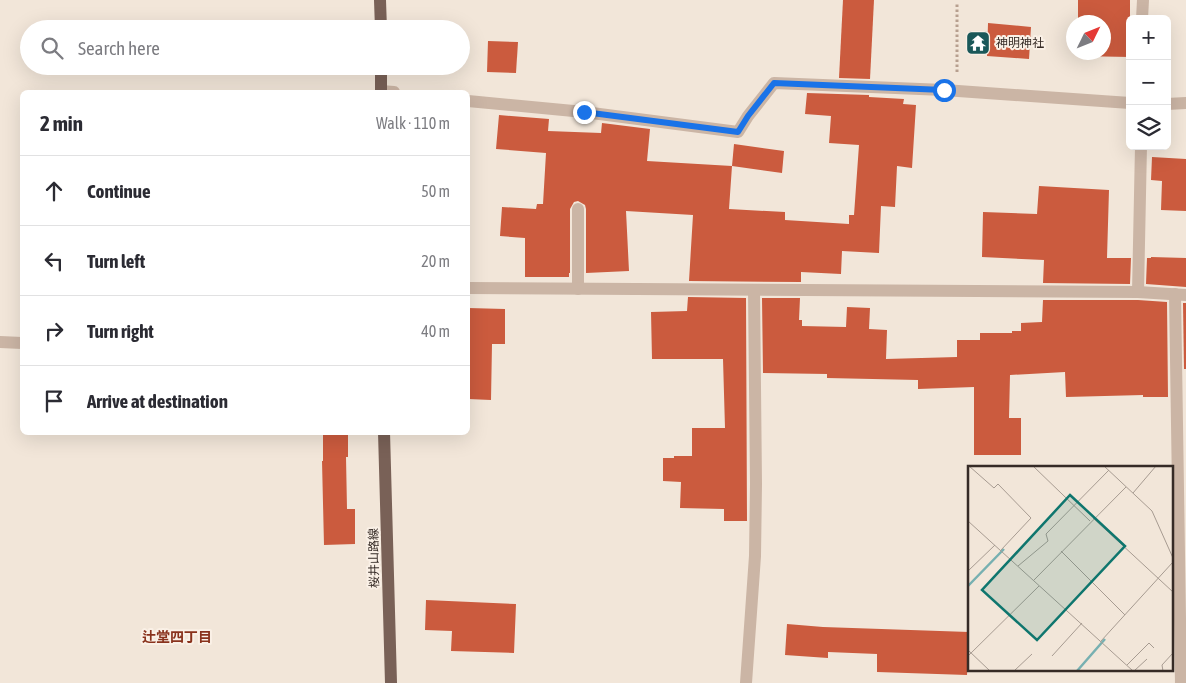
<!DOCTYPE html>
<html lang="en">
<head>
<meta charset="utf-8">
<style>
	body { margin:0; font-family:"Asap Condensed","Noto Sans JP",sans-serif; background:#f2f2f3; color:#2b2b33 }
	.controls { position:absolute; right:15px; top:15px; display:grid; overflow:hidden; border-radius:8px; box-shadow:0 5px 20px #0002 }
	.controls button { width:45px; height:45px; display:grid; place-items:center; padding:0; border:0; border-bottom:1px solid #e1e1e2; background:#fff; color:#2b2b33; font:25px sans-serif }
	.compass { position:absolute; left:1066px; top:15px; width:45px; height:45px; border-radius:50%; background:#fff; box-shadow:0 5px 20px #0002; rotate:47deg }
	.stop { position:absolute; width:15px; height:15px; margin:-11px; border:4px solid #1a73e8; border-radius:50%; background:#fff }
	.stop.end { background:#1a73e8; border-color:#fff; box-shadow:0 1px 5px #0008 }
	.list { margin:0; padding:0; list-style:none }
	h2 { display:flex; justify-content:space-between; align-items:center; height:65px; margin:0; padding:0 20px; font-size:21px }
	h2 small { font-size:16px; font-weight:400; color:#7c7c81 }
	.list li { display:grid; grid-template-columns:32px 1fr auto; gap:15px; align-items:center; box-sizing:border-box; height:70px; padding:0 20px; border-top:1px solid #e1e1e2 }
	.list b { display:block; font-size:19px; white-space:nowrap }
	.list em { font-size:16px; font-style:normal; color:#7c7c81 }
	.icon { flex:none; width:28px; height:28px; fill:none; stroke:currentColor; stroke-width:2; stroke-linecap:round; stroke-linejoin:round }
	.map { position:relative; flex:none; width:1186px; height:683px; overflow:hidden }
	.search { position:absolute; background:#fff; box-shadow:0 5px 20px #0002; left:20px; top:20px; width:450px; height:55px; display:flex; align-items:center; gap:12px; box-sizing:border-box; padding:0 18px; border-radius:28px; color:#7c7c81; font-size:19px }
	.panel { position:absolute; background:#fff; box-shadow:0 5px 20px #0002; left:20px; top:90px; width:450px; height:345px; border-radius:8px }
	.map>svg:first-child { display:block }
	.building { fill:#cb5b3e }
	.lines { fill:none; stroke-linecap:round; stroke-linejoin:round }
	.path { stroke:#b79f8f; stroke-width:3; stroke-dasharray:2.5 2.5; stroke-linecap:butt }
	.minor { stroke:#cbb5a5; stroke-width:12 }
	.major { stroke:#796157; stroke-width:12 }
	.route { stroke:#1a73e8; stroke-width:6 }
	.labels { text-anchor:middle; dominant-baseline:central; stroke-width:4; stroke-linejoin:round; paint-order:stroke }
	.poi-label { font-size:12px; fill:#362b26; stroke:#faf0e6; text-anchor:start }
	.street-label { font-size:12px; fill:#362b26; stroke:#faf0e6 }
	.neighbourhood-label { font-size:14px; font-weight:bold; fill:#89321c; stroke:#faf0e6 }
	.inset-river { fill:none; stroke:#77b0b1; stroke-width:2.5 }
	.inset-road { fill:none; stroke:#a79b91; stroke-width:1 }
	.view { fill:#0f766e; fill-opacity:0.15; stroke:#0f766e; stroke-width:2.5 }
	.inset-edge { fill:none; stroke:#362b26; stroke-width:2.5 }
</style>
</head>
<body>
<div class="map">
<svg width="1186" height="683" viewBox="0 0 1186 683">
	<rect width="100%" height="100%" fill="#f2e6d9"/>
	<g class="building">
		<path d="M 843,0 L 874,0 L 870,79 L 839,78 Z"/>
		<path d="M 1078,0 L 1130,0 L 1130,57 L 1077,56 L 1077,52 L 1104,52 L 1104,22 L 1078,22 Z"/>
		<path d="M 988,23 L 1031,27 L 1029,59 L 987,56 Z"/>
		<path d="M 488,41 L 518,42 L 516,73 L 487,72 Z"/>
		<path d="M 807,93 L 869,95 L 869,97 L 904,99 L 903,104 L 916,105 L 912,168 L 897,166 L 895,207 L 881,206 L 879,253 L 842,251 L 841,274 L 801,272 L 801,282 L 689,281 L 693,215 L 626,211 L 629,271 L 586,273 L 586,209 L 585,205 L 578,201 L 574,202 L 570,209 L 570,273 L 569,273 L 569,277 L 525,277 L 525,238 L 500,236 L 502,207 L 536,209 L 537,204 L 543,204 L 546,153 L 496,149 L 499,115 L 549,119 L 548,131 L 601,133 L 602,123 L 650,129 L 647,161 L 732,166 L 729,209 L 785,212 L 785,220 L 849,224 L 849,215 L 854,215 L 859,145 L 829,143 L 831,116 L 805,114 Z"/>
		<path d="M 734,144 L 784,151 L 782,173 L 732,166 Z"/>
		<path d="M 1152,157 L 1186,159 L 1186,211 L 1161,210 L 1162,181 L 1151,180 Z"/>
		<path d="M 1039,186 L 1109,190 L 1107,258 L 1131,258 L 1130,284 L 1043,283 L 1044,260 L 982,257 L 983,212 L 1037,214 Z"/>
		<path d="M 1151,257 L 1186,258 L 1186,287 L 1146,284 L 1147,258 L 1151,258 Z"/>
		<path d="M 688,297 L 746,298 L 747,521 L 724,521 L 724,509 L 680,508 L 681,482 L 663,481 L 663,458 L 674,458 L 674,456 L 692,456 L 692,428 L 725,428 L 723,359 L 652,359 L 651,312 L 687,311 Z"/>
		<path d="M 762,298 L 800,298 L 799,320 L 802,320 L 802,326 L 846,327 L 847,307 L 870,308 L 869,329 L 887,330 L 886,359 L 957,357 L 957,340 L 980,340 L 980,333 L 1012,333 L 1012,331 L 1021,331 L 1021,323 L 1042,322 L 1043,300 L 1138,300 L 1167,302 L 1168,397 L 1143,397 L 1143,395 L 1066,397 L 1065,372 L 1010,375 L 1009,418 L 1021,418 L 1021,455 L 974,455 L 974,387 L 918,389 L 918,380 L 827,378 L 827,374 L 763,373 Z"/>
		<path d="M 1183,303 L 1186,303 L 1186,369 L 1184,369 Z"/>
		<path d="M 468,308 L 505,309 L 505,344 L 492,344 L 491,400 L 468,399 Z"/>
		<path d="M 323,432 L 348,432 L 348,457 L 346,457 L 347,509 L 355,509 L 355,544 L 324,545 L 322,461 L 323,461 Z"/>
		<path d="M 426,600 L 516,604 L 514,653 L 451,651 L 452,631 L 425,630 Z"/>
		<path d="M 787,624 L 823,627 L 969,632 L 967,675 L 877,672 L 877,654 L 828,652 L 828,658 L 785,655 Z"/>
	</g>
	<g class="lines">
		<path class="path" d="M 957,72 L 957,3"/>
		<g class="minor">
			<path d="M 1142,19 L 1143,0"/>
			<path d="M 381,91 L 394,92"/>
			<path d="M 468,101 L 584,112 L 738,132 L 748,116 L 774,83 L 944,90 L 1130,103"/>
			<path d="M 1167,104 L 1186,103"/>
			<path d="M 578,209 L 578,289"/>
			<path d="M 468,288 L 1138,292 L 1186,295"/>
			<path d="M 1138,292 L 1141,146"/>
			<path d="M 1175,294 L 1181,683"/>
			<path d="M 0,342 L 22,343"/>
			<path d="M 746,683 L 755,556 L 756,484 L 754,290"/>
		</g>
		<g class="major">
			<path d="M 380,0 L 381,29"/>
			<path d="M 381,66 L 381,92"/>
			<path d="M 384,432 L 391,683"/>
		</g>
	</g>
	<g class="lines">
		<path class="route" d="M 584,112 L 738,132 L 748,116 L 774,83 L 944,90"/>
	</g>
	<defs>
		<symbol id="temple-square" viewBox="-11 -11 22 22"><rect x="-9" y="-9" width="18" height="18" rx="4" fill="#1a5859" stroke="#faf0e6"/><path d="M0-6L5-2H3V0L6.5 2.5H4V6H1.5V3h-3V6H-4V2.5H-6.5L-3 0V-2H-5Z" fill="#fff"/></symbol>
	</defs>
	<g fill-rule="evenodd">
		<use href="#temple-square" x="964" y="29" width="28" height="28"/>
	</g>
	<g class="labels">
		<g class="poi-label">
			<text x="996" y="43">神明神社</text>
		</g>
		<g class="street-label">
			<text transform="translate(374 558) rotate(-91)">桜井山路線</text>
		</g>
		<g class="neighbourhood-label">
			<text x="177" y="637">辻堂四丁目</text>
		</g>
	</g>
	<g transform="translate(968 466)">
		<rect width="205" height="205" fill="#f2e6d9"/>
		<path class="inset-river" d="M 0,120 L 36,83M 109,205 L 137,173"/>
		<path class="inset-road" d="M 1,0 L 26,22 L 30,18 L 63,52 L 33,84M 65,0 L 122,55M 136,0 L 184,45 L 205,92M 165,27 L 188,0M 125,52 L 205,126M 0,55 L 165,205M 93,85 L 157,149M 50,100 L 80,75 L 78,68 L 141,4M 0,105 L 27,79M 66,114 L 158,21M 133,175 L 205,96M 0,184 L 22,205M 0,190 L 71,120M 84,190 L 114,157M 159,199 L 181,177 L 186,182M 46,205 L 64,188M 166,205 L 179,193M 195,205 L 194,199 L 205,187"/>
		<path class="view" d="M 102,29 L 157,80 L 69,174 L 14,124 Z"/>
		<rect width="205" height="205" class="inset-edge"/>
	</g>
</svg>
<div class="controls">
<button>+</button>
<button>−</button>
<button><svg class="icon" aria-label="layers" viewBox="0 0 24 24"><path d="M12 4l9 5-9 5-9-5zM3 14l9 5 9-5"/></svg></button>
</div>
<svg class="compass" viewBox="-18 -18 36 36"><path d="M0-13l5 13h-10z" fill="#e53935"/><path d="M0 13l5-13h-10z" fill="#7c7c81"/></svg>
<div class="stop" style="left:944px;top:90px"></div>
<div class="stop end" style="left:584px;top:112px"></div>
<div class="search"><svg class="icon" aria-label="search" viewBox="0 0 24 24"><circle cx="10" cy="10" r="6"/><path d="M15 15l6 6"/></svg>Search here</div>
<section class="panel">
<h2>2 min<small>Walk · 110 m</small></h2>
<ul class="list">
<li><svg class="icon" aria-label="ahead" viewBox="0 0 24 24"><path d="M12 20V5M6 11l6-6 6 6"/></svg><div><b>Continue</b></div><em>50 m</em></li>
<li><svg class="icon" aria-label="left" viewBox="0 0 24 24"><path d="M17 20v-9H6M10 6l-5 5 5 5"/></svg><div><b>Turn left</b></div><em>20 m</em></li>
<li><svg class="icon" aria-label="right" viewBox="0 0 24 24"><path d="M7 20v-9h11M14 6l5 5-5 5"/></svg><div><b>Turn right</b></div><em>40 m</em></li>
<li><svg class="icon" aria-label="arrive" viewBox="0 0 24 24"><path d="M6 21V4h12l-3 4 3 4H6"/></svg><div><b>Arrive at destination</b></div></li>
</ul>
</section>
</div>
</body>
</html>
